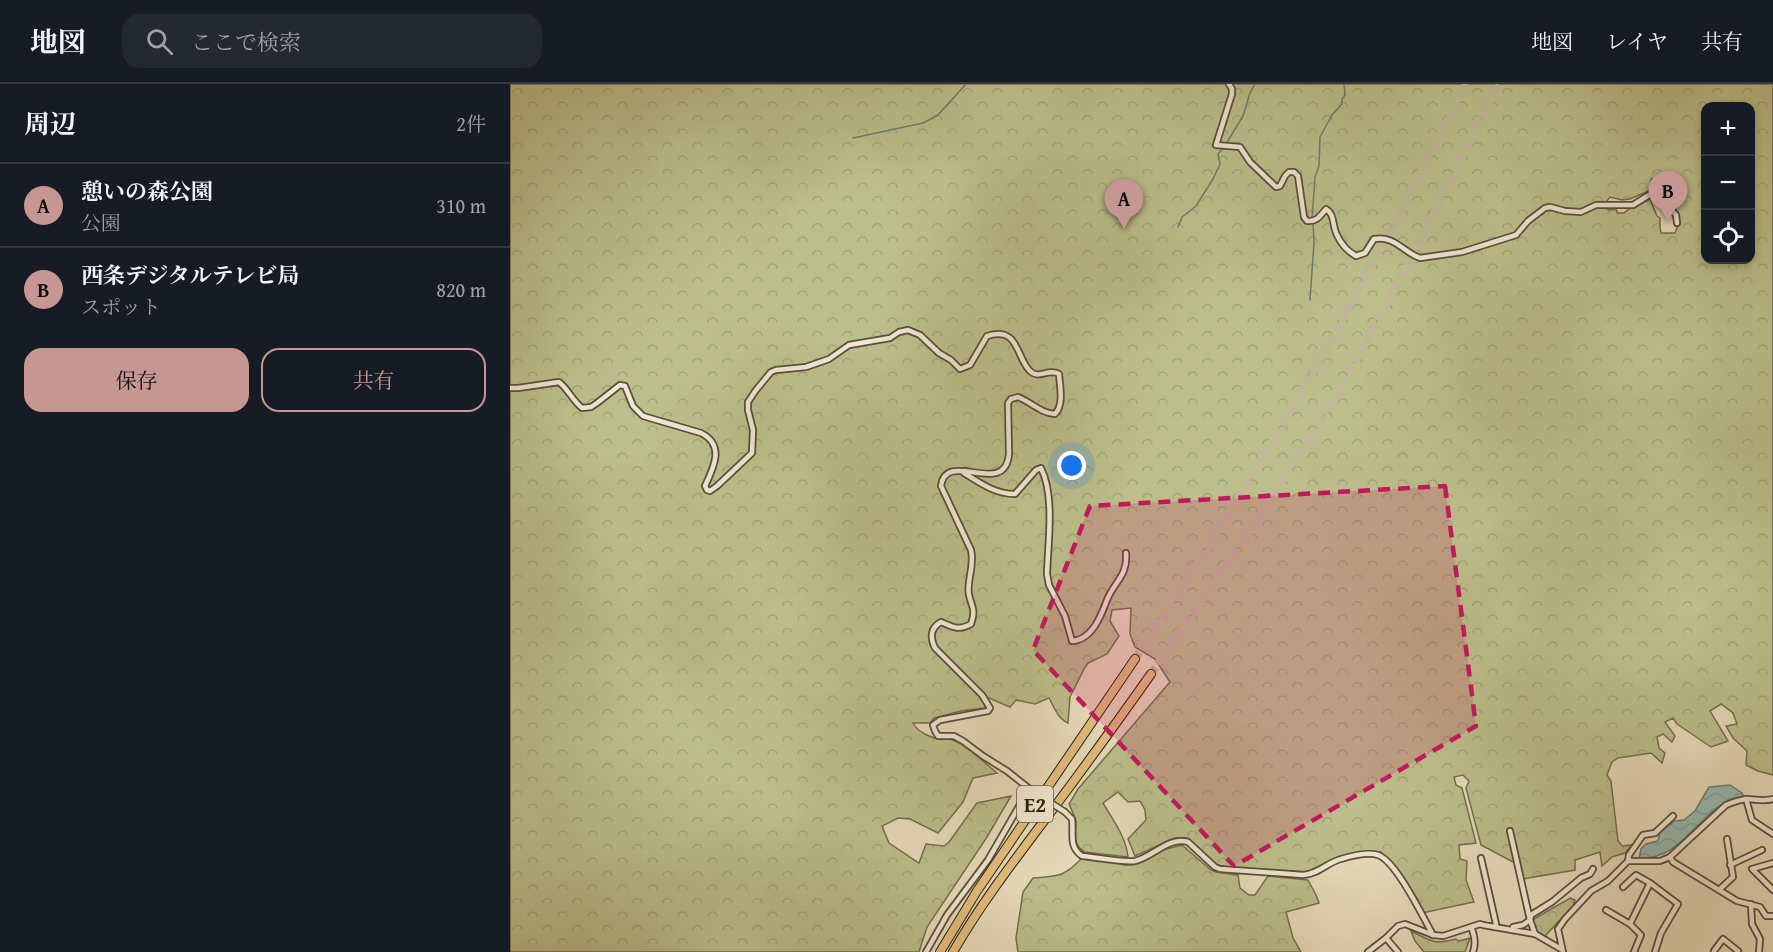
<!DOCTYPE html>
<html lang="ja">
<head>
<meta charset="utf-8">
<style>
	body { margin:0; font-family:"Gentium Book Plus","Noto Serif JP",serif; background:#242831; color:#f1f3f6 }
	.controls { position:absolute; right:18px; top:18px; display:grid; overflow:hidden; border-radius:12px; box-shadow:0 3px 9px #0003 }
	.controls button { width:54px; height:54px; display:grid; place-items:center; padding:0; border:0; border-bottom:2px solid #363941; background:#171b24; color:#f1f3f6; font:30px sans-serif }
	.you { position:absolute; left:562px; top:382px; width:21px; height:21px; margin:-15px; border:4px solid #fff; border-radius:50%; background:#1a73e8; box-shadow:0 0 0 9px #1a73e833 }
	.badge { display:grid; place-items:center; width:39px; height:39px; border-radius:50%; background:#c59692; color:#111; font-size:20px; font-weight:700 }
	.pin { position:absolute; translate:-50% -50px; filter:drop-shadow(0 2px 3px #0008) }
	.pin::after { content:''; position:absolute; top:32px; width:21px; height:18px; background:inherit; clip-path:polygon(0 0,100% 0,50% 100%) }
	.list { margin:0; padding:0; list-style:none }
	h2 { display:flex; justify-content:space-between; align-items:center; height:78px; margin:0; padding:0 24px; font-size:26px }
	h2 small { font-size:20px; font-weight:400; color:#9ea1a6 }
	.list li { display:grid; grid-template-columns:39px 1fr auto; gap:18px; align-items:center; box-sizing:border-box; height:84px; padding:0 24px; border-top:2px solid #363941 }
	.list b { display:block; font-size:22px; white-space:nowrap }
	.list p { margin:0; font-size:20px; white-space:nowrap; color:#9ea1a6 }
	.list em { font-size:20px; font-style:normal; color:#9ea1a6 }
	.actions { display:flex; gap:12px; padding:18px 24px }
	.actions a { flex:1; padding:14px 0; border:2px solid #c59692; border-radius:18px; text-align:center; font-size:21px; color:#c59692 }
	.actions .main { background:#c59692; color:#111 }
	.icon { flex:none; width:33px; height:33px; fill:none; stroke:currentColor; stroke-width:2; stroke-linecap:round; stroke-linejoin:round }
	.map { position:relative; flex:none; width:1263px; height:868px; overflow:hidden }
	header { display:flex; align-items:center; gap:36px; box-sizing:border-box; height:84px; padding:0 30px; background:#171b24; border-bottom:2px solid #363941 }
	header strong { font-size:28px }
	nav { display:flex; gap:33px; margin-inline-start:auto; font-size:21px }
	.search { width:420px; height:54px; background:#242831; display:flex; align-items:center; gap:15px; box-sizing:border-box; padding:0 21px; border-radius:18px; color:#9ea1a6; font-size:22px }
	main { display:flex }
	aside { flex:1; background:#171b24 }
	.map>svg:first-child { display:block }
	.forest { fill:url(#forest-crowns); stroke:#726e4e; stroke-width:1.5; fill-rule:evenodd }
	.water { fill:url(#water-waves); stroke:#6b7c72; stroke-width:1.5 }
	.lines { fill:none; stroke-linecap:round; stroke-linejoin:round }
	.stream { stroke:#6b7c72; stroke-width:1.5 }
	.motorway-tunnel { stroke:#c3b69a; stroke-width:8; stroke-dasharray:8 4; stroke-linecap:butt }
	.minor-casing { stroke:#594e3b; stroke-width:8 }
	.motorway-casing { stroke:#291e10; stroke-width:10 }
	.minor { stroke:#f1e8d3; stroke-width:4.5 }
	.motorway { stroke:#e4be7e; stroke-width:8 }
	.minor-bridge-casing { stroke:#594e3b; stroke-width:8; stroke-linecap:butt }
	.minor-bridge { stroke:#f1e8d3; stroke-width:4.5 }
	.marked { fill:#c2185b; fill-opacity:0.2; stroke:#c2185b; stroke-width:4.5; stroke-dasharray:12 8; stroke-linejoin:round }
	.labels { text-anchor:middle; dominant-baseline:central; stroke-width:4.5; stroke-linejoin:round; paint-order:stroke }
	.shield { fill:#f1e8d3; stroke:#655b4a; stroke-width:1.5 }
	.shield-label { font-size:21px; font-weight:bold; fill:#291e10 }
</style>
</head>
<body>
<header>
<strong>地図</strong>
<div class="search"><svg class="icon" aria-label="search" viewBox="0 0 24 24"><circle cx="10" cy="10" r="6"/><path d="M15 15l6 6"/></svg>ここで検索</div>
<nav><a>地図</a><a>レイヤ</a><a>共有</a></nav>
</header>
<main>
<aside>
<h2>周辺<small>2件</small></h2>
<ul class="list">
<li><span class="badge">A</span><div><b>憩いの森公園</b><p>公園</p></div><em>310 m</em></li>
<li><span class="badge">B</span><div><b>西条デジタルテレビ局</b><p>スポット</p></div><em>820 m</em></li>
</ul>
<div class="actions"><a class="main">保存</a><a>共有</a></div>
</aside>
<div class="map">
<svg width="1263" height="868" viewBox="0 0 1263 868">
	<defs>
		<pattern id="forest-crowns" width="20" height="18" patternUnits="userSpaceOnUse" patternTransform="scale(1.5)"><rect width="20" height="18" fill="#bcbf8c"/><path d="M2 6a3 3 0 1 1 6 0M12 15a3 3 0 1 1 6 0" fill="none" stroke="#a2a478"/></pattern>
		<pattern id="water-waves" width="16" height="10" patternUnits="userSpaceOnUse" patternTransform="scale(1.5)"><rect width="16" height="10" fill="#97bbb4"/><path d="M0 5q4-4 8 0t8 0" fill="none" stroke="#82a09a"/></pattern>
	</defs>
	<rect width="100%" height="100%" fill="#e9dcbc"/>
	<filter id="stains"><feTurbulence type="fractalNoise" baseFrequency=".00333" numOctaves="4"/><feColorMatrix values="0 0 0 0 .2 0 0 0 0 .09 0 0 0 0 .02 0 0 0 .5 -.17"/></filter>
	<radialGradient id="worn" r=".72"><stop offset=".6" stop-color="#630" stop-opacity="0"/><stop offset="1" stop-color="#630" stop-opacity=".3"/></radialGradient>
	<g class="forest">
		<path d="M 0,0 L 1263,0 L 1263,691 L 1248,687 L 1236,681 L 1237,667 L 1223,654 L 1216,642 L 1227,640 L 1223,629 L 1211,620 L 1200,627 L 1218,657 L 1201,663 L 1167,640 L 1163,634 L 1155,638 L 1165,652 L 1162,658 L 1153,650 L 1147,653 L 1149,664 L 1155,669 L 1152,679 L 1141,669 L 1108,674 L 1102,678 L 1097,691 L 1101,697 L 1108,757 L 1112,762 L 1122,761 L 1115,769 L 1102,773 L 1092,782 L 1090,768 L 1065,776 L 1065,786 L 1013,795 L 998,747 L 1005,779 L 971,761 L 956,704 L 959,697 L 953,691 L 944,693 L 946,701 L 952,704 L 966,759 L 949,761 L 950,775 L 957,777 L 956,796 L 964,818 L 912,829 L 902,809 L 871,768 L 839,770 L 800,788 L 713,783 L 705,780 L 678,754 L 665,754 L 625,772 L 618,755 L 636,736 L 635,726 L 630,717 L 618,718 L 608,708 L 593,719 C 603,736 616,753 618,773 L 575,768 C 562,761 566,750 566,738 C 565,732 561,725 559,720 L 568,705 L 660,598 L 645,575 L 625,563 L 620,550 L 621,524 L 602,526 L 600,537 L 609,552 L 597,570 L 578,579 L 574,585 L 560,613 L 558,639 C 548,635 544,623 539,614 L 525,620 L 506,616 L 500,623 L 479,614 L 474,624 L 451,627 L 424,634 L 420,639 L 403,639 C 408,648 420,654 431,655 C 436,655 435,654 440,655 C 458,661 473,678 487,689 L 463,694 L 453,718 L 428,749 L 400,735 L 388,734 L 372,742 L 379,759 L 409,779 L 416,760 L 434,762 L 439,758 L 467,719 L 501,712 L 477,753 L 417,843 L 409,868 L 0,868 ZM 1196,22 L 1240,22 L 1240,176 L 1196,176 ZM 1155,92 L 1161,124 L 1169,139 L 1165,149 L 1151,149 L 1150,144 L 1150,134 L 1147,132 L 1140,115 C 1132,121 1120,122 1114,129 L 1108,129 L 1106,125 L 1099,126 L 1093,122 L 1100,113 L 1112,116 L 1120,115 L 1143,105 L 1141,95 Z"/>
		<path d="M 672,761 L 701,786 L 706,788 L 728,791 L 730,804 L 739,811 L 745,811 L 758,792 L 798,796 L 806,811 L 809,819 L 776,828 L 783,854 L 791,868 L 508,868 L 506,854 L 513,808 L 523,794 C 546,792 553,794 571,775 L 603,778 L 614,781 L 623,781 L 656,765 Z"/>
		<path d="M 1060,814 L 1065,816 L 1063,822 L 1034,853 L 1026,848 L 1022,839 L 1024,835 Z"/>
		<path d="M 901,847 C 922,857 922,861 946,855 L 949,857 L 960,854 L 955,868 L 914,868 L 905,857 Z"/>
	</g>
	<path class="water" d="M 1220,701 L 1232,709 L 1234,713 C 1227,715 1217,717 1211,721 C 1182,740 1168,776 1129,774 L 1131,765 L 1136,760 L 1148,757 L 1150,748 L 1165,737 L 1174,736 L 1185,727 L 1199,703 Z"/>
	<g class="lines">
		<g class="stream">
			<path d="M 343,54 L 413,39 L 428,31 L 456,0"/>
			<path d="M 716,60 L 733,32 L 740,9 L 745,0"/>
			<path d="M 802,135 L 805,93 L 809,82 L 810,53 L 822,31 L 832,20 L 832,15 L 835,11 L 834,0"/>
			<path d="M 668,143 L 672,133 L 686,122 L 703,95 L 710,80 L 708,70 L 713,64"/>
			<path d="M 800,216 L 804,159 L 803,139"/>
		</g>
		<g class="motorway-tunnel">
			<path d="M 625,575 C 647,541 670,507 692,472 C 788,320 875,161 957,0"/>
			<path d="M 641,590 C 712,487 784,384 846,275 C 897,185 943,93 987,0"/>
		</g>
		<defs>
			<g id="minor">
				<path d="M 719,0 L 722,5 L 722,10 L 706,61 L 730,63 L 740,78 L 766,103 L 770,102 L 775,92 L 779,88 L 784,88 L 788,92 L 794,133 L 797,137 C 807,138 810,132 816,125 C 825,130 822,142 827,151 C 831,160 837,167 846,172 L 855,169 L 864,155 C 884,151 893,168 910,174 L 952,168 L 1006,151 L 1018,137 L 1035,124 L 1040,123 L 1055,127 L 1071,128 L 1086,121 L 1123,121 L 1144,108 L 1155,106 L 1160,124 L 1166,131 L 1167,139"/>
				<path d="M 0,304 L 8,304 L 49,298 C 58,305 63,317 72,324 L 81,323 L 87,319 L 110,301 L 115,302 L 123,322 L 133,332 L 191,349 C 215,361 204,383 195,402 L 197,406 L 200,407 L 207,402 L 242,369 L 243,346 L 238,326 L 238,318 L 246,306 L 261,288 L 266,286 L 296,283 L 319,275 L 339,261 L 380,254 L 389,248 L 398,246 L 410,251 L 429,269 L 441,276 L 450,285 L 460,281 L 477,252 C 510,241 506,276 521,288 C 530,295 538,284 549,290 C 550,303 554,321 545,330 C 530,329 521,318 508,313 L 501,315 L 498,319 L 499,370 C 495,415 436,364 431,402 L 461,466 C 465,483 456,497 459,511 C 462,524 466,525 461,540 C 448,547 443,543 431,538 C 420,544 420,554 425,564 L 472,611 L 480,624 L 478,627 L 430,636 L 423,641 L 425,647 L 428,652 L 444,652 L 453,657 L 473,672 L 497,687 L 521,706"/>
				<path d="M 455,387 L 454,389 C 470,399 485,410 505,410 L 526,386 L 531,384 C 545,412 538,458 537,490 L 539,501 L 555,532 L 562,557 C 582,556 591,532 597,516 C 604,498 618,492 616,469"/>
				<path d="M 1236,715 L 1242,736 L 1263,750"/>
				<path d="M 555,728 L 562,735 C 564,750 558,762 572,772 C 586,773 613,779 625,777 C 643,773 659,752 678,758 L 705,783 L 710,785 L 793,791 C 809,790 816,779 831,775 C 841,772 858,768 868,771 C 886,777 913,833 923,851"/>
				<path d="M 1000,747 L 1020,836 L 1025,850"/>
				<path d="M 1160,773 L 1163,778 L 1227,817 L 1250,823 L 1256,832 L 1263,832"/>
				<path d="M 971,774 L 986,840 L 985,843"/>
				<path d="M 1118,777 L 1150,777 L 1160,773 L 1216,721 C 1223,718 1229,716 1236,715 C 1247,715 1252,718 1263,715"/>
				<path d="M 1263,779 L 1242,785 L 1263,806"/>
				<path d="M 1220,781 L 1252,766"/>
				<path d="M 1113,803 L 1126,791 L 1140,799"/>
				<path d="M 1210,805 L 1223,793 L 1217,755"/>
				<path d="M 1241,820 L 1242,840 L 1250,855 L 1249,868"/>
				<path d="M 1096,826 L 1120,840 L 1131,851 L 1124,868"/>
				<path d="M 1120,840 L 1140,799 L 1168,820 L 1151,849 L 1145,868"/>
				<path d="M 961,843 C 964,850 966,860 963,868"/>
				<path d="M 1002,846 L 1003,843 L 1013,841 L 1020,836 L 1021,831 L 1042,818 L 1071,794 L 1080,790 L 1083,785"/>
				<path d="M 876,854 L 888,868"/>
				<path d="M 1204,867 L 1213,855 L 1228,867 L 1227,868"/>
				<path d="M 416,868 L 437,831 L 478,776 L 519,705"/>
				<path d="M 858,868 L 876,854 L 888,842 L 895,840 L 923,851 L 933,852 L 970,840 L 973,841 L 1025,850 L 1051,865"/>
				<path d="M 1053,868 L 1048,845 L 1055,835 L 1081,807 L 1098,797 L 1118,777 L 1119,771 L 1133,751 L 1145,749 L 1163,732"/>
			</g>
			<g id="motorway">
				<path d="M 430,868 L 467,807 L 625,575"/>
				<path d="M 443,868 C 473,816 510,769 546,721 C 578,678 610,634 641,590"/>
			</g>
		</defs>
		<use href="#minor" class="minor-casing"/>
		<use href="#motorway" class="motorway-casing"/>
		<use href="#minor" class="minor"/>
		<use href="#motorway" class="motorway"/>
		<defs>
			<path id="minor-bridge" d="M 521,706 L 555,728"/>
		</defs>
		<use href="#minor-bridge" class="minor-bridge-casing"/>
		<use href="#minor-bridge" class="minor-bridge"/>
	</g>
	<path class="marked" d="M 935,402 L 966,642 L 724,782 L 523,566 L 580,422 Z"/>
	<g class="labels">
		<rect class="shield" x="507" y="702" width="36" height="36" rx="4.5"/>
		<g class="shield-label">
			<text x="525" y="720">E2</text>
		</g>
	</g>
	<rect width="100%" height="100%" filter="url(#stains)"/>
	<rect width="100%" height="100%" fill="url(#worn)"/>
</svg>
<div class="controls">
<button>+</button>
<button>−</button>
<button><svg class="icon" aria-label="locate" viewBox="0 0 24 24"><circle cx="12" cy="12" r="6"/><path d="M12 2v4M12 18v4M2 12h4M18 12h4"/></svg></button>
</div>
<div class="you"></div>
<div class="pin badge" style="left:614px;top:145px">A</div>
<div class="pin badge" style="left:1158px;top:137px">B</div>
</div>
</main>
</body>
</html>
